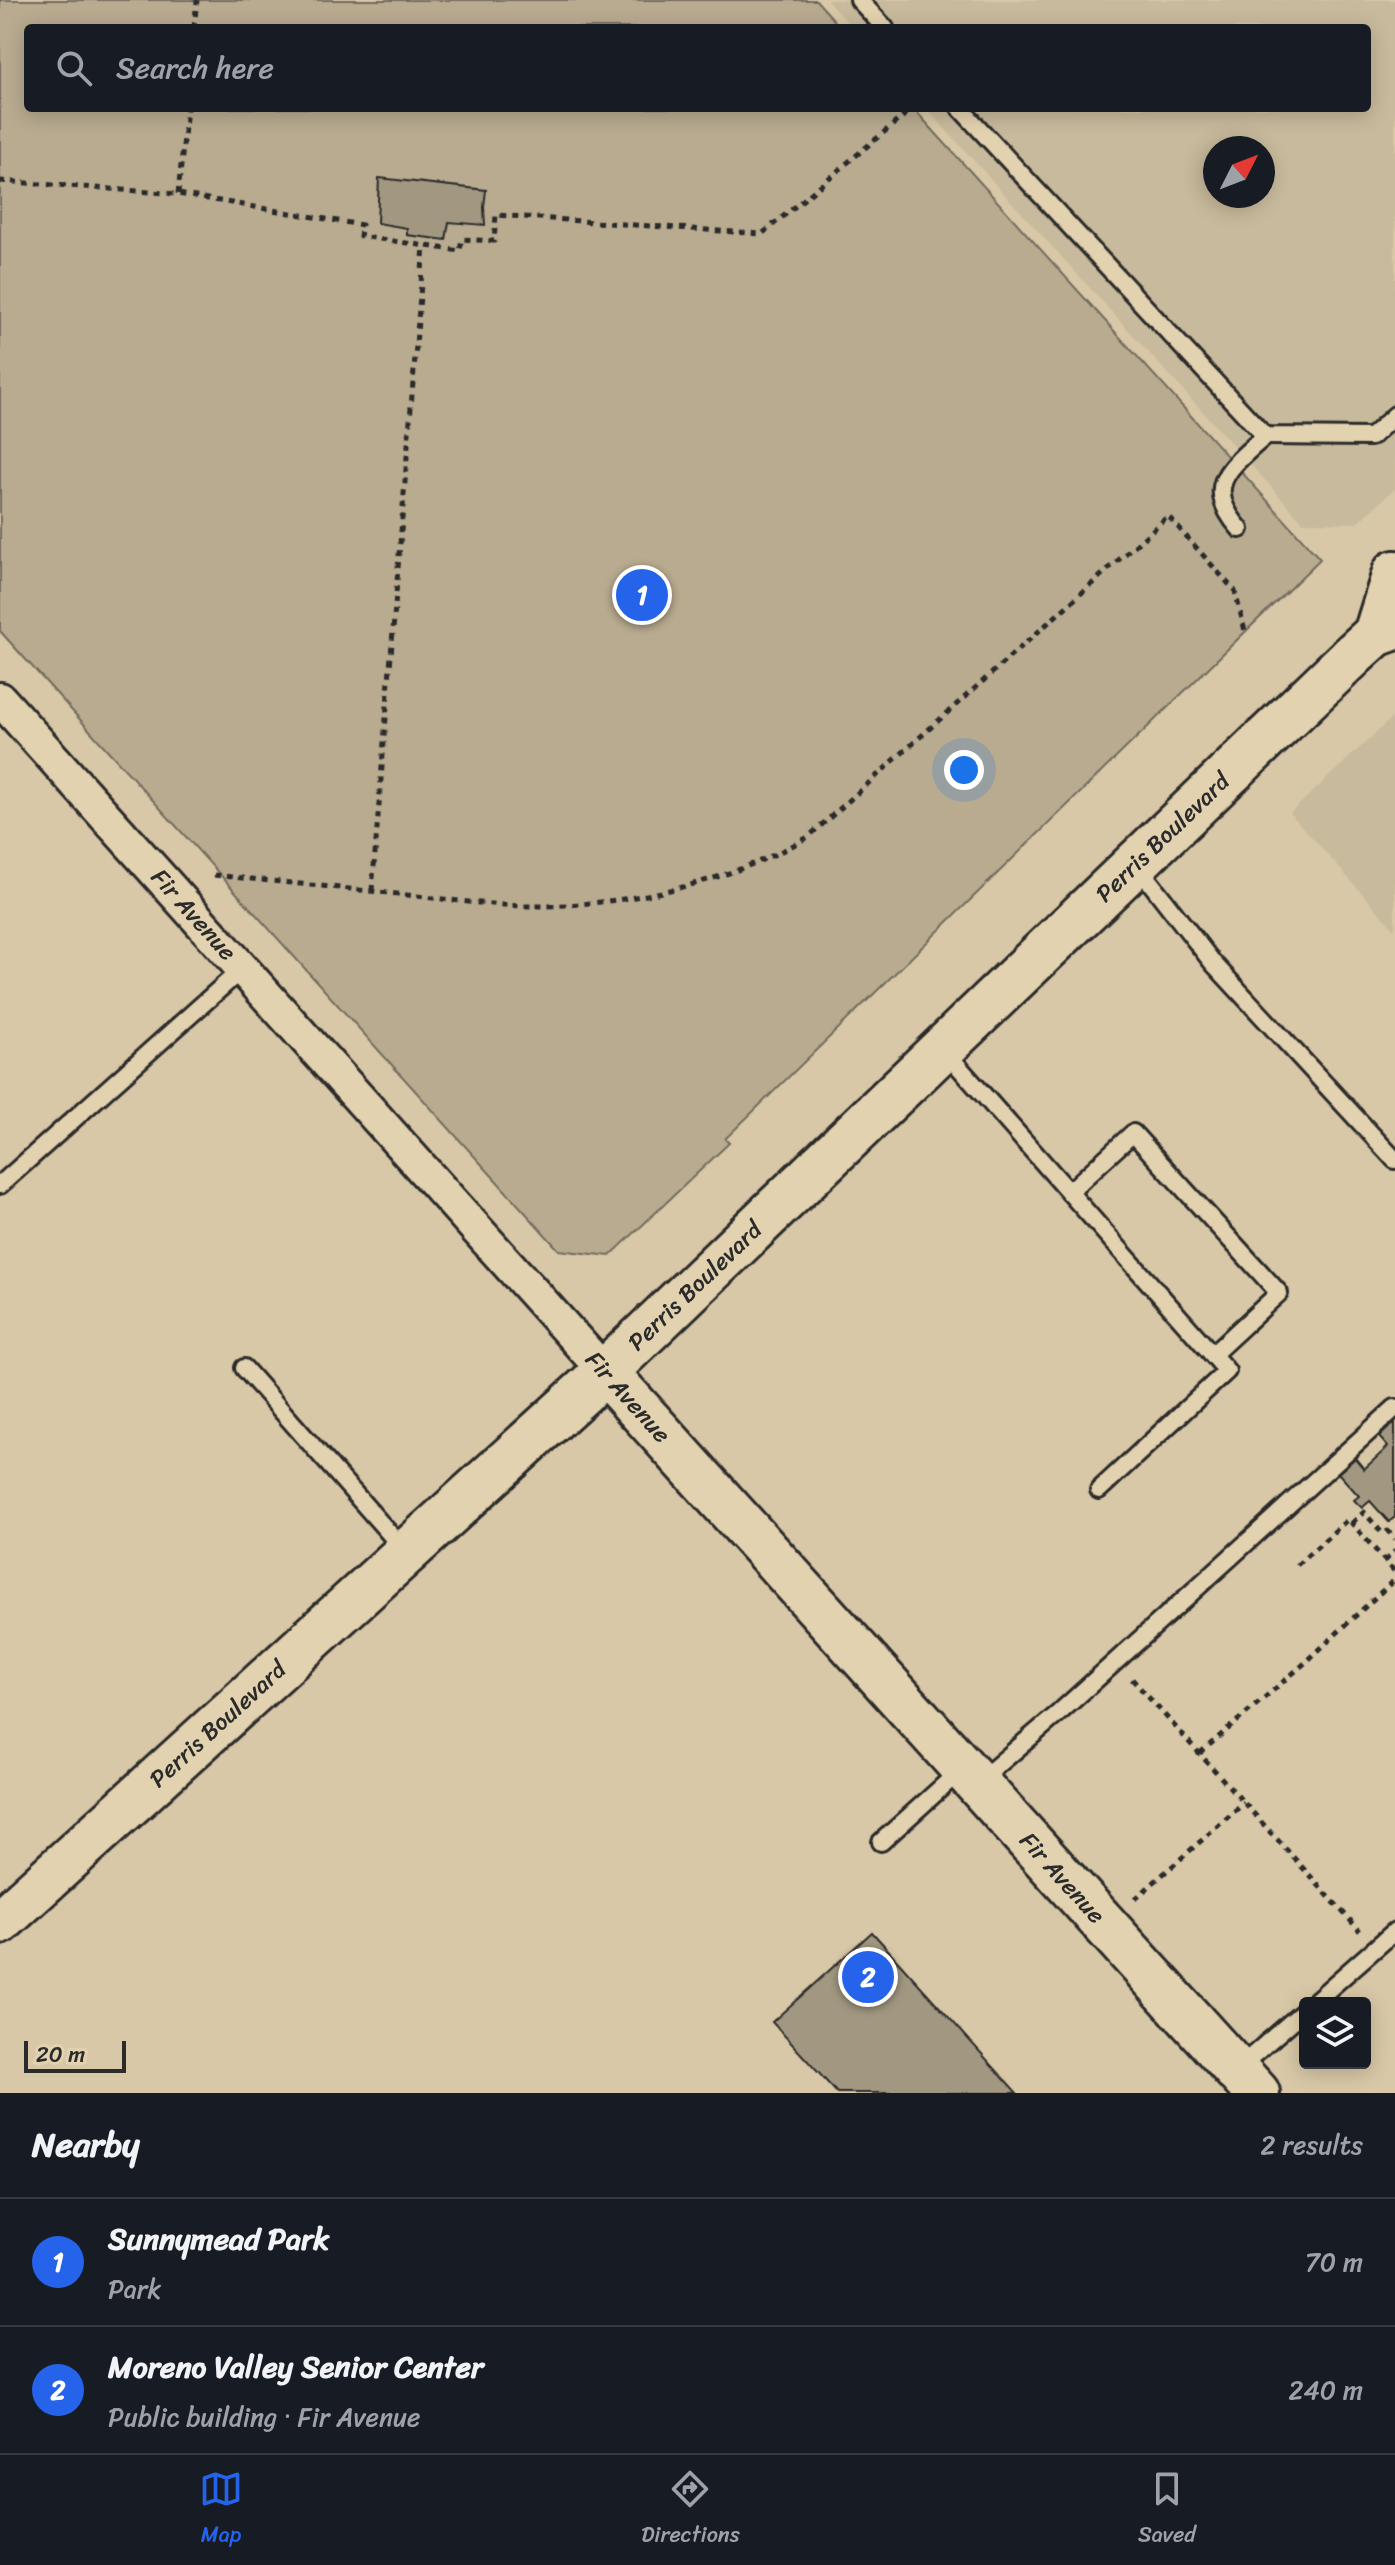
<!DOCTYPE html>
<html lang="en">
<head>
<meta charset="utf-8">
<style>
	body { margin:0; font-family:Sriracha,sans-serif; background:#20242c; color:#f1f3f6 }
	.controls { position:absolute; right:24px; bottom:24px; display:grid; overflow:hidden; border-radius:8px; box-shadow:0 4px 20px #0003 }
	.controls button { width:72px; height:72px; display:grid; place-items:center; padding:0; border:0; border-bottom:2px solid #363941; background:#171b24; color:#f1f3f6; font:40px sans-serif }
	.compass { position:absolute; left:1203px; top:136px; width:72px; height:72px; border-radius:50%; background:#171b24; box-shadow:0 4px 20px #0003; rotate:48deg }
	.scale { position:absolute; left:24px; bottom:20px; width:102px; box-sizing:border-box; padding-left:8px; border:4px solid #2b2b2b; border-top:0; font-size:22px; line-height:28px; white-space:nowrap; color:#2b2b2b; -webkit-text-stroke:6px #e3d2af; paint-order:stroke }
	.you { position:absolute; left:964px; top:770px; width:28px; height:28px; margin:-20px; border:6px solid #fff; border-radius:50%; background:#1a73e8; box-shadow:0 0 0 12px #1a73e833 }
	.badge { display:grid; place-items:center; width:52px; height:52px; border-radius:50%; background:#2563eb; color:#fff; font-size:26px; font-weight:700 }
	.pin { position:absolute; translate:-50% -50%; border:4px solid #fff; box-shadow:0 2px 8px #0006 }
	.list { margin:0; padding:0; list-style:none }
	h2 { display:flex; justify-content:space-between; align-items:center; height:104px; margin:0; padding:0 32px; font-size:34px }
	h2 small { font-size:26px; font-weight:400; color:#9ea1a6 }
	.list li { display:grid; grid-template-columns:52px 1fr auto; gap:24px; align-items:center; box-sizing:border-box; height:128px; padding:0 32px; border-top:2px solid #363941 }
	.list b { display:block; font-size:30px; white-space:nowrap }
	.list p { margin:0; font-size:26px; white-space:nowrap; color:#9ea1a6 }
	.list em { font-size:26px; font-style:normal; color:#9ea1a6 }
	.icon { flex:none; width:44px; height:44px; fill:none; stroke:currentColor; stroke-width:2; stroke-linecap:round; stroke-linejoin:round }
	.map { position:relative; flex:none; width:1395px; height:2093px; overflow:hidden }
	.search { position:absolute; background:#171b24; box-shadow:0 4px 20px #0003; left:24px; right:24px; top:24px; height:88px; display:flex; align-items:center; gap:20px; box-sizing:border-box; padding:0 28px; border-radius:8px; color:#9ea1a6; font-size:30px }
	.sheet { height:360px; background:#171b24 }
	nav { display:flex; justify-content:space-around; align-items:center; box-sizing:border-box; height:112px; border-top:2px solid #363941; background:#171b24; font-size:22px; color:#9ea1a6 }
	nav a { display:grid; justify-items:center; gap:4px }
	nav .on { color:#2563eb }
	.map>svg:first-child { display:block }
	.built { fill:#c8ba9c; fill-rule:evenodd }
	.green { fill:#b8ab90; stroke:#726b5e; stroke-width:2 }
	.building { fill:#a29881; stroke:#2b2b2b; stroke-width:2 }
	.lines { fill:none; stroke-linecap:round; stroke-linejoin:round }
	.lane-casing { stroke:#2b2b2b; stroke-width:22 }
	.street-casing { stroke:#2b2b2b; stroke-width:38 }
	.secondary-casing { stroke:#2b2b2b; stroke-width:50 }
	.primary-casing { stroke:#2b2b2b; stroke-width:50 }
	.path { stroke:#2b2b2b; stroke-width:5; stroke-dasharray:6 6; stroke-linecap:butt }
	.lane { stroke:#e3d2af; stroke-width:16 }
	.street { stroke:#e3d2af; stroke-width:32 }
	.secondary { stroke:#e3d2af; stroke-width:44 }
	.primary { stroke:#e3d2af; stroke-width:44 }
	.labels { text-anchor:middle; dominant-baseline:central; stroke-width:6; stroke-linejoin:round; paint-order:stroke }
	.street-label { font-size:24px; fill:#2b2b2b; stroke:#e3d2af }
</style>
</head>
<body>
<div class="map">
<svg width="1395" height="2093" viewBox="0 0 1395 2093">
	<rect width="100%" height="100%" fill="#d8c8a7"/>
	<filter id="ink" filterUnits="userSpaceOnUse"><feTurbulence type="fractalNoise" baseFrequency=".0125" numOctaves="2"/><feDisplacementMap in="SourceGraphic" scale="16" xChannelSelector="R" yChannelSelector="G"/><feConvolveMatrix kernelMatrix="1 2 1 2 8 2 1 2 1" color-interpolation-filters="sRGB"/></filter>
	<g filter="url(#ink)">
		<g class="built">
			<path d="M 827,0 L 1395,0 L 1395,489 L 1357,523 L 1303,522 L 926,108 L 1367,108 L 1367,28 L 853,28 ZM 1215,148 L 1263,148 L 1263,196 L 1215,196 Z"/>
			<path d="M 1395,715 L 1395,930 L 1290,813 Z"/>
		</g>
		<path class="green" d="M 0,0 L 816,0 L 841,28 L 28,28 L 28,108 L 913,108 L 1320,559 L 725,1139 L 729,1143 L 610,1256 L 559,1250 L 0,631 Z"/>
		<g class="building">
			<path d="M 379,178 L 486,190 L 484,207 L 485,225 L 449,222 L 446,240 L 407,235 L 407,228 L 377,223 Z"/>
			<path d="M 1395,1422 L 1395,1517 L 1389,1522 L 1370,1501 L 1362,1508 L 1354,1500 L 1359,1496 L 1338,1473 L 1355,1458 L 1364,1469 L 1388,1447 L 1379,1437 Z"/>
			<path d="M 872,1932 L 1017,2093 L 837,2093 L 772,2022 Z"/>
		</g>
		<g class="lines">
			<defs>
				<g id="lane">
					<path d="M 859,0 L 885,28"/>
					<path d="M 960,108 L 1265,436 L 1371,437 L 1395,415"/>
					<path d="M 1240,529 C 1201,485 1231,467 1265,436"/>
					<path d="M 1136,864 L 1213,963 L 1395,1160"/>
					<path d="M 943,1049 L 1227,1371 L 1099,1490"/>
					<path d="M 0,1185 L 242,969"/>
					<path d="M 1069,1192 L 1133,1133 L 1279,1293 L 1213,1354"/>
					<path d="M 244,1368 L 405,1551"/>
					<path d="M 978,1782 L 1060,1712 L 1395,1408"/>
					<path d="M 881,1842 L 962,1769"/>
					<path d="M 1313,2003 L 1395,1931"/>
					<path d="M 1237,2069 L 1305,2010"/>
				</g>
				<g id="street">
					<path id="s1" d="M 0,699 L 605,1372"/>
				</g>
				<g id="secondary">
					<path id="s2" d="M 605,1372 L 1257,2093"/>
				</g>
				<g id="primary">
					<path d="M 1376,634 L 1395,573"/>
					<path id="s3" d="M 0,1922 L 605,1372 L 1354,654 L 1376,634 L 1395,627"/>
				</g>
			</defs>
			<use href="#lane" class="lane-casing"/>
			<use href="#street" class="street-casing"/>
			<use href="#secondary" class="secondary-casing"/>
			<use href="#primary" class="primary-casing"/>
			<g class="path">
				<path d="M 194,28 L 197,0"/>
				<path d="M 0,181 L 178,194 L 362,225 L 360,236 L 460,251 L 462,239 L 494,241 L 496,215 L 762,234 L 913,108"/>
				<path d="M 178,194 L 187,108"/>
				<path d="M 214,875 C 278,882 343,888 407,895 C 453,900 500,907 546,906 C 636,903 730,882 808,837 L 1168,516 L 1235,591 L 1245,631"/>
				<path d="M 372,891 L 424,246"/>
				<path d="M 1352,1523 L 1364,1512 L 1382,1533 L 1388,1531 L 1395,1539"/>
				<path d="M 1385,1561 L 1395,1551"/>
				<path d="M 1297,1565 L 1348,1519 L 1395,1572"/>
				<path d="M 1132,1679 L 1360,1931"/>
				<path d="M 1200,1753 L 1305,1663 L 1395,1579"/>
				<path d="M 1135,1899 L 1244,1803"/>
			</g>
			<use href="#lane" class="lane"/>
			<use href="#street" class="street"/>
			<use href="#secondary" class="secondary"/>
			<use href="#primary" class="primary"/>
		</g>
	</g>
	<g class="labels">
		<g class="street-label">
			<text stroke="none"><textPath href="#s3" startOffset="1590">Perris Boulevard</textPath></text>
			<text stroke="none"><textPath href="#s1" startOffset="290">Fir Avenue</textPath></text>
			<text stroke="none"><textPath href="#s3" startOffset="942">Perris Boulevard</textPath></text>
			<text transform="translate(628 1397) rotate(48)">Fir Avenue</text>
			<text stroke="none"><textPath href="#s3" startOffset="294">Perris Boulevard</textPath></text>
			<text stroke="none"><textPath href="#s2" startOffset="682">Fir Avenue</textPath></text>
		</g>
	</g>
</svg>
<div class="controls">
<button><svg class="icon" aria-label="layers" viewBox="0 0 24 24"><path d="M12 4l9 5-9 5-9-5zM3 14l9 5 9-5"/></svg></button>
</div>
<svg class="compass" viewBox="-18 -18 36 36"><path d="M0-13l5 13h-10z" fill="#e53935"/><path d="M0 13l5-13h-10z" fill="#9ea1a6"/></svg>
<div class="scale">20 m</div>
<div class="you"></div>
<div class="pin badge" style="left:642px;top:595px">1</div>
<div class="pin badge" style="left:868px;top:1977px">2</div>
<div class="search"><svg class="icon" aria-label="search" viewBox="0 0 24 24"><circle cx="10" cy="10" r="6"/><path d="M15 15l6 6"/></svg>Search here</div>
</div>
<section class="sheet">
<h2>Nearby<small>2 results</small></h2>
<ul class="list">
<li><span class="badge">1</span><div><b>Sunnymead Park</b><p>Park</p></div><em>70 m</em></li>
<li><span class="badge">2</span><div><b>Moreno Valley Senior Center</b><p>Public building · Fir Avenue</p></div><em>240 m</em></li>
</ul>
</section>
<nav>
<a class="on"><svg class="icon" aria-label="map" viewBox="0 0 24 24"><path d="M3 6l6-2 6 2 6-2v14l-6 2-6-2-6 2zM9 4v14M15 6v14"/></svg>Map</a>
<a><svg class="icon" aria-label="directions" viewBox="0 0 24 24"><path d="M12 3l9 9-9 9-9-9zM9 14v-3h6M13 9l2 2-2 2"/></svg>Directions</a>
<a><svg class="icon" aria-label="saved" viewBox="0 0 24 24"><path d="M7 4h10v16l-5-4-5 4z"/></svg>Saved</a>
</nav>
</body>
</html>
